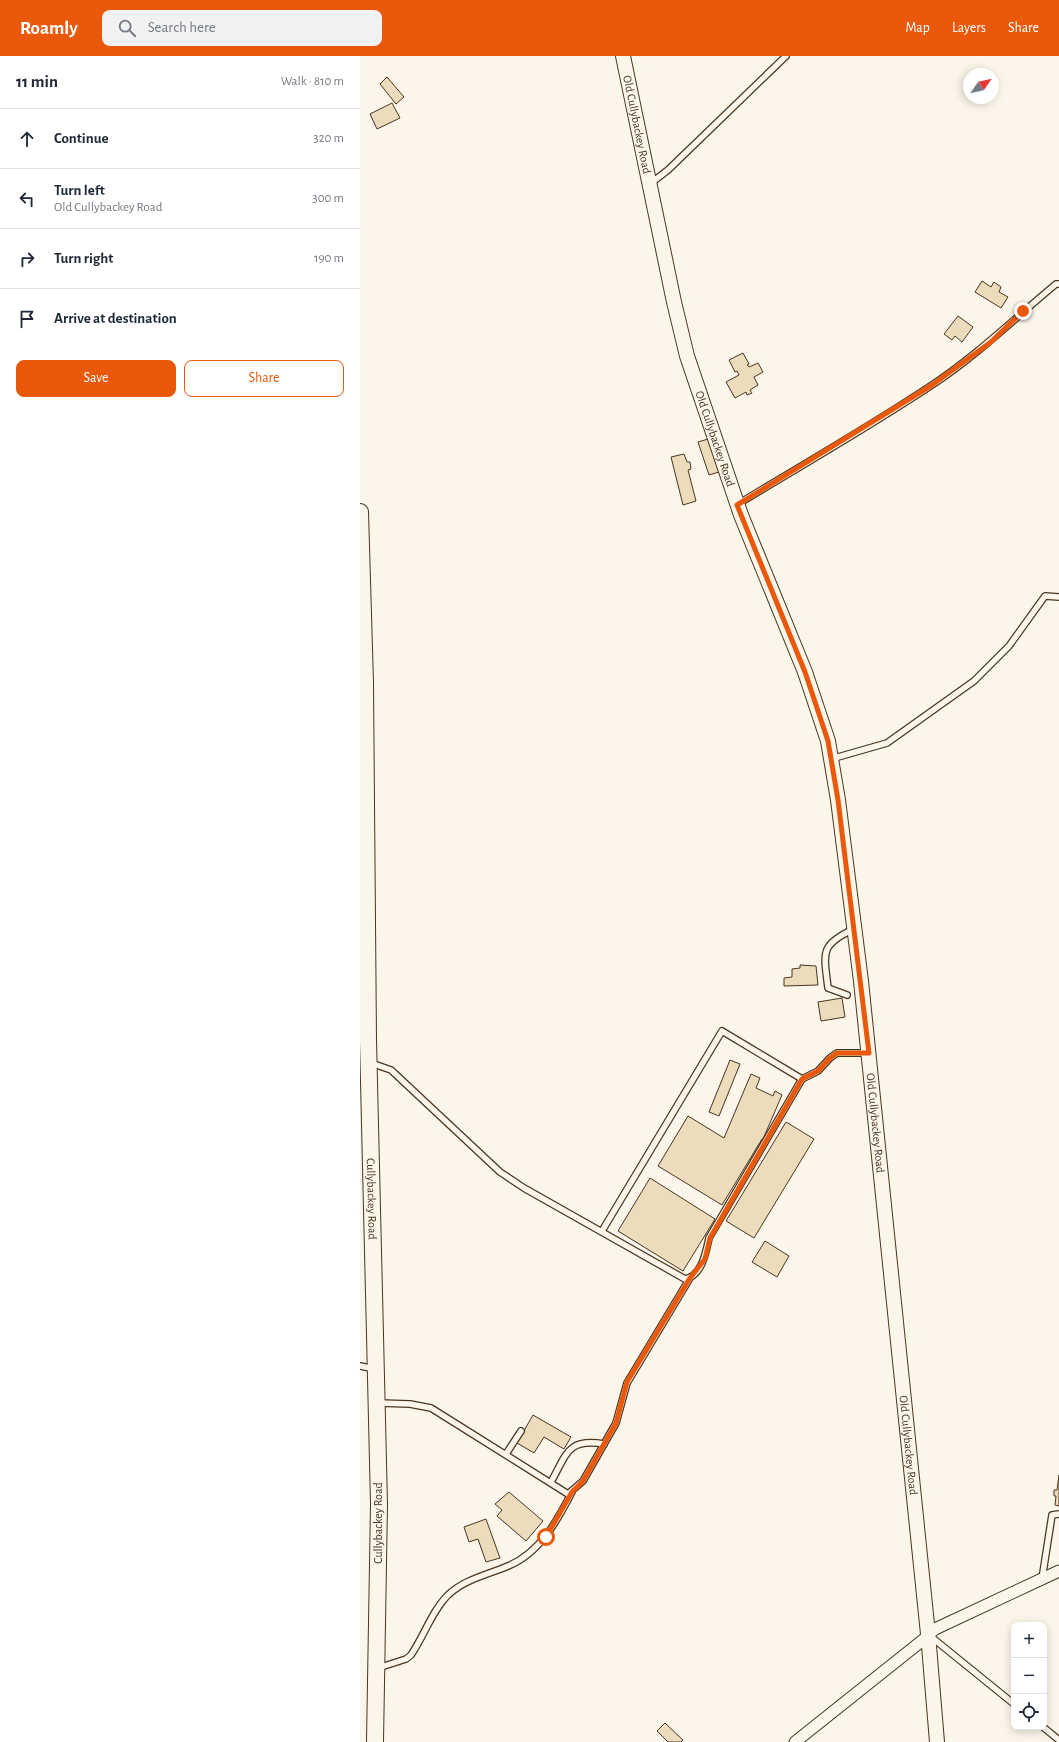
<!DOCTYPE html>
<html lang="en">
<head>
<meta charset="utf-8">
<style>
	body { margin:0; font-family:"Alegreya Sans",sans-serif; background:#f2f2f3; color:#1f2937 }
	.controls { position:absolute; right:12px; bottom:12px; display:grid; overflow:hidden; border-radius:8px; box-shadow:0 2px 10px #0003 }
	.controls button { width:36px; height:36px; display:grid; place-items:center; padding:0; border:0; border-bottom:1px solid #e0e1e3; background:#fff; color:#1f2937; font:20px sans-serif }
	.compass { position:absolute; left:603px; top:12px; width:36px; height:36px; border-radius:50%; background:#fff; box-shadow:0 2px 10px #0003; rotate:56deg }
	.stop { position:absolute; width:12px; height:12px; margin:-9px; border:3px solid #ea580c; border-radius:50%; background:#fff }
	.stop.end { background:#ea580c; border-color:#fff; box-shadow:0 1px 4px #0008 }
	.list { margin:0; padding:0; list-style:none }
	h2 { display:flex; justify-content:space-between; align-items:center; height:52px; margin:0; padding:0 16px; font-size:17px }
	h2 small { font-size:13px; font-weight:400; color:#747a83 }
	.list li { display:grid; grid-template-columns:26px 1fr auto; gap:12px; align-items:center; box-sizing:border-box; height:60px; padding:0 16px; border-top:1px solid #e0e1e3 }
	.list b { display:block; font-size:15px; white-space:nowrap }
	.list p { margin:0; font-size:13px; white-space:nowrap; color:#747a83 }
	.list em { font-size:13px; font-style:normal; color:#747a83 }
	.actions { display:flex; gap:8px; padding:12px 16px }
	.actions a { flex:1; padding:9px 0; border:1px solid #ea580c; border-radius:8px; text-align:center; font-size:14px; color:#ea580c }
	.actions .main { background:#ea580c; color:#fff }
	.icon { flex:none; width:22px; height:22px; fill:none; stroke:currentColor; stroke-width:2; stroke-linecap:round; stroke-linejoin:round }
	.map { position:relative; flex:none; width:699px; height:1686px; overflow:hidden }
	header { display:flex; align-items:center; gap:24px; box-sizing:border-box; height:56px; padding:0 20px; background:#ea580c; color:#fff }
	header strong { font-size:19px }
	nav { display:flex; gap:22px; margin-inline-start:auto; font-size:14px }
	.search { width:280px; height:36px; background:#f2f2f3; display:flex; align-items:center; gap:10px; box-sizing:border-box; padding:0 14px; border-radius:8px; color:#747a83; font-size:15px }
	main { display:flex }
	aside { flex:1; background:#fff }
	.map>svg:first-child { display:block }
	.building { fill:#ecdcbc; stroke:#4a3520 }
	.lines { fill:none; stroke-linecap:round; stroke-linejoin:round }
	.service-casing { stroke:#4a3520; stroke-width:8 }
	.minor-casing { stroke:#4a3520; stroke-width:13 }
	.tertiary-casing { stroke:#4a3520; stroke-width:16 }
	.secondary-casing { stroke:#4a3520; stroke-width:18 }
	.service { stroke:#fbf6e9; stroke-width:5.5 }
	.minor { stroke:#fbf6e9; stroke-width:11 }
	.tertiary { stroke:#fbf6e9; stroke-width:14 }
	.secondary { stroke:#fbf6e9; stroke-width:16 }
	.route { stroke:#ea580c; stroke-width:5 }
	.labels { text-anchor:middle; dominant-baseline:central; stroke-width:3; stroke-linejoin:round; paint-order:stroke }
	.street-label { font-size:12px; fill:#4a3520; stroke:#fbf6e9 }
</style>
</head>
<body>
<header>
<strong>Roamly</strong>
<div class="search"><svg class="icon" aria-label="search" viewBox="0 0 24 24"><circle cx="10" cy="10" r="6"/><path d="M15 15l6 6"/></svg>Search here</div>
<nav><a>Map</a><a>Layers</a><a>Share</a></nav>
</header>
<main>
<aside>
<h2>11 min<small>Walk · 810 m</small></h2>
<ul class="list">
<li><svg class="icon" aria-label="ahead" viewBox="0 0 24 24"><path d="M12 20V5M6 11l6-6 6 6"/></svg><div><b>Continue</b></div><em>320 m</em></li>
<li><svg class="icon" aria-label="left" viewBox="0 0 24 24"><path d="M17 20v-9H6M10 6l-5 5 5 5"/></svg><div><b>Turn left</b><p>Old Cullybackey Road</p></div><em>300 m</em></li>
<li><svg class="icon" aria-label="right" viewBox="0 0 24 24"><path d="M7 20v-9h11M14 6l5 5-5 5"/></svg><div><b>Turn right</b></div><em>190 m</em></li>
<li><svg class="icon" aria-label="arrive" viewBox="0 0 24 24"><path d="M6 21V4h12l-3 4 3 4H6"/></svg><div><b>Arrive at destination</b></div></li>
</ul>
<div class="actions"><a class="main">Save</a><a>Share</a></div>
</aside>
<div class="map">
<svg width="699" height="1686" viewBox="0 0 699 1686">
	<rect width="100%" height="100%" fill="#fbf6e9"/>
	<g class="building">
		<path d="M 27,21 L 44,41 L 36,48 L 20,28 Z"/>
		<path d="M 32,47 L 40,62 L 17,73 L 10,58 Z"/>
		<path d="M 622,225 L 631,231 L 634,226 L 641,231 L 639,236 L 648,241 L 641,252 L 615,236 Z"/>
		<path d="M 598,260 L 613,271 L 602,286 L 595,280 L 592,284 L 584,278 Z"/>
		<path d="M 383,297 L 389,308 L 387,309 L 389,311 L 398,307 L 403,316 L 394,321 L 398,329 L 390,334 L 392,337 L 387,339 L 386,336 L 375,342 L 366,326 L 379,319 L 377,315 L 375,316 L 369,304 Z"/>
		<path d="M 348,383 L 359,416 L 349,419 L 338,386 Z"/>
		<path d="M 324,398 L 327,406 L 330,406 L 331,413 L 328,414 L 336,445 L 323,449 L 311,401 Z"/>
		<path d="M 440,909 L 456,910 L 458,929 L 424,930 L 424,922 L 432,921 L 432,913 L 440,912 Z"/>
		<path d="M 482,942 L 485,961 L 461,965 L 458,946 Z"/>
		<path d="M 370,1004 L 380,1008 L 359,1060 L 349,1056 Z"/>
		<path d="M 391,1018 L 400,1022 L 396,1032 L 413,1040 L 415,1035 L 422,1039 L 403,1083 L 402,1083 L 362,1149 L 298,1110 L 328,1060 L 364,1082 Z"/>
		<path d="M 426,1066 L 454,1083 L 394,1182 L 366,1165 Z"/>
		<path d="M 290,1122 L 355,1163 L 323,1215 L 258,1175 Z"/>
		<path d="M 405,1185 L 429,1200 L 417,1221 L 392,1206 Z"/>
		<path d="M 173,1359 L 211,1381 L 204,1393 L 184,1381 L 174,1397 L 157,1387 Z"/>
		<path d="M 699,1419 L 699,1450 L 695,1449 L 696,1440 L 694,1440 L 694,1434 L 697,1434 Z"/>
		<path d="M 149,1436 L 183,1465 L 166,1485 L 137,1460 L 142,1454 L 135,1448 Z"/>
		<path d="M 126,1463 L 140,1502 L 126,1506 L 118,1483 L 109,1486 L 104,1471 Z"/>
		<path d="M 305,1667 L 323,1684 L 321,1686 L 308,1686 L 297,1675 Z"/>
	</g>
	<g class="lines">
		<defs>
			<g id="service">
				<path d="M 291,127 L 308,114 L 426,0"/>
				<path d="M 378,448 C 442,409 509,371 572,329 C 616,300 655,262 696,228 L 699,228"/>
				<path d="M 471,703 L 527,687 L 614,625 L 649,590 L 685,540 L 699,541"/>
				<path d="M 487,939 L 468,932 C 464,897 459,889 494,873"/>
				<path d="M 11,1007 L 31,1014 L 140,1116 L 164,1132 L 325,1223 C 342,1220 346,1196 349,1182 L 442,1023 L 458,1015 L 470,1002 L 477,997 L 508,997"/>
				<path d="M 242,1175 L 362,975 L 442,1023"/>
				<path d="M 0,1310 L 15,1313"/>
				<path d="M 19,1347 L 50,1348 L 71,1352 L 208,1438 L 223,1425 L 256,1367 L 267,1327 L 330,1222"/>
				<path d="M 146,1398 L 161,1375"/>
				<path d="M 191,1426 C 207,1398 207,1382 244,1388"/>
				<path d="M 682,1523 L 692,1459 L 699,1458"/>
				<path d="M 570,1580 L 654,1648"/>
				<path d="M 18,1612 L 46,1603 L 51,1599 C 64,1580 72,1555 88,1539 C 105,1523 127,1519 148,1510 C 180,1497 197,1465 212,1436"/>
				<path d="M 683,1671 L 699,1684"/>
			</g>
			<path id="minor" d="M 435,1686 L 563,1584 L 575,1573 L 699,1515"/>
			<g id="tertiary">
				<path id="s1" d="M 263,0 L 314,246 L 327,300 L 381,459 L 445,616 L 468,685 L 478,744 L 501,925 L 568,1578 L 577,1686"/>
			</g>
			<g id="secondary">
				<path id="s2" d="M 0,456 L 5,627 L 8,984 L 19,1448 L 15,1686"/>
			</g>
		</defs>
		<use href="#service" class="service-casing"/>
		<use href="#minor" class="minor-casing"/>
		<use href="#tertiary" class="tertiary-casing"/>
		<use href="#secondary" class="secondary-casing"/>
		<use href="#service" class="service"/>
		<use href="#minor" class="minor"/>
		<use href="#tertiary" class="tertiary"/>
		<use href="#secondary" class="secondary"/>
	</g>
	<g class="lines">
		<path class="route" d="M 186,1481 L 212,1436 L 223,1425 L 256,1367 L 267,1326 L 330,1222 L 345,1203 L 350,1182 L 442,1023 L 458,1015 L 470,1002 L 477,997 L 509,997 L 478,744 L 468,685 L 445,616 L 377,449 L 572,329 L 631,286 L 663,255"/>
	</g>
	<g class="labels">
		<g class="street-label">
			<text stroke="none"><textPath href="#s1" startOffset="70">Old Cullybackey Road</textPath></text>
			<text stroke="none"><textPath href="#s1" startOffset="394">Old Cullybackey Road</textPath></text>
			<text stroke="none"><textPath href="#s1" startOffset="1102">Old Cullybackey Road</textPath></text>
			<text stroke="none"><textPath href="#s2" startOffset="687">Cullybackey Road</textPath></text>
			<text stroke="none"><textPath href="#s1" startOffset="1426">Old Cullybackey Road</textPath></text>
			<text transform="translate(18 1467) rotate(-90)">Cullybackey Road</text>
		</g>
	</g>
</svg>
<div class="controls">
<button>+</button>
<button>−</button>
<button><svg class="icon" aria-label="locate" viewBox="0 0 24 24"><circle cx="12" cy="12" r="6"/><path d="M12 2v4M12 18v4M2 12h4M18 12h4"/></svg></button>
</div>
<svg class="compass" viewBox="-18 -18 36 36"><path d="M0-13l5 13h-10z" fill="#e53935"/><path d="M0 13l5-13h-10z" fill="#747a83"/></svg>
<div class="stop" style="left:186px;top:1481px"></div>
<div class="stop end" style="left:663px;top:255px"></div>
</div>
</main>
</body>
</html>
